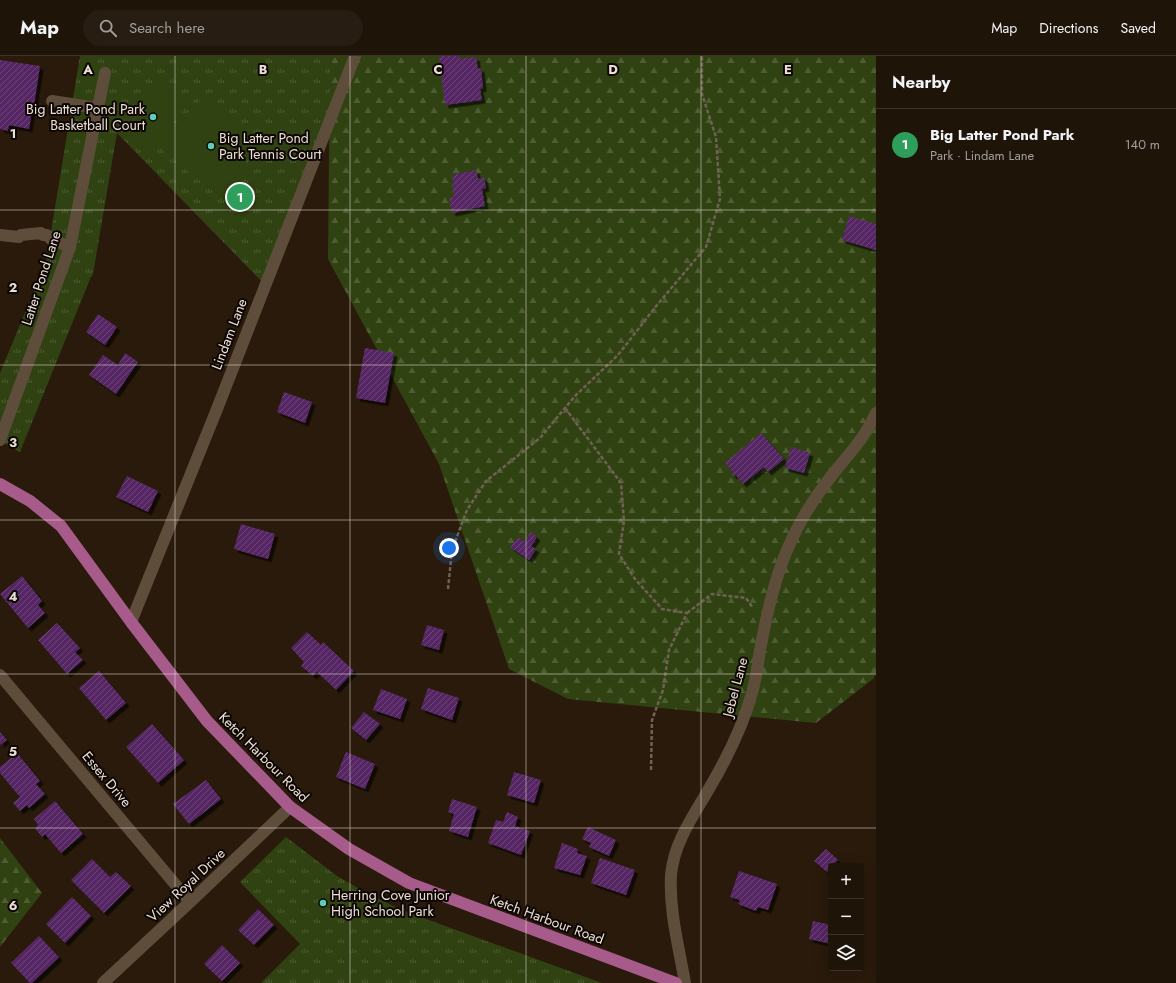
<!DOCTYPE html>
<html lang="en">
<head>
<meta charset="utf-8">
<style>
	body { margin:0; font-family:Jost,sans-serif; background:#271d12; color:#f1f3f6 }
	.controls { position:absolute; right:12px; bottom:12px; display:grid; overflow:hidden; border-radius:4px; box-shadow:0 4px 16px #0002 }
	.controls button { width:36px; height:36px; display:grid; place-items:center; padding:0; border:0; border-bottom:1px solid #3c3329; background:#1f1408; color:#f1f3f6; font:20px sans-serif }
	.you { position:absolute; left:449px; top:492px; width:14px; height:14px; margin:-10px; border:3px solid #fff; border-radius:50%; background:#1a73e8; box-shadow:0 0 0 6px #1a73e833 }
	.badge { display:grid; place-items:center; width:26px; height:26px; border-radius:50%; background:#5dceb9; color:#fff; font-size:13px; font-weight:700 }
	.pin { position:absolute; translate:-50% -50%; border:2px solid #fff; box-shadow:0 1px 4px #0006 }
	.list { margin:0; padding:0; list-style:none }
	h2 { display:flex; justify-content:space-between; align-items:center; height:52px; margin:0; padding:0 16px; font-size:17px }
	h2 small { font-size:13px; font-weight:400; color:#a19e9c }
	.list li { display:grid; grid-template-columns:26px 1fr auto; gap:12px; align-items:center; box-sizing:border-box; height:72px; padding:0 16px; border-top:1px solid #3c3329 }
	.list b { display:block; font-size:15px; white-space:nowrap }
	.list p { margin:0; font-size:13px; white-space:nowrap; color:#a19e9c }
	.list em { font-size:13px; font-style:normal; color:#a19e9c }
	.icon { flex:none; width:22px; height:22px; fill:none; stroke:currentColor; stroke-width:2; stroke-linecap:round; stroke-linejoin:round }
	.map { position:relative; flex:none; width:876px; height:927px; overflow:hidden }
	header { display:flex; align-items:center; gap:24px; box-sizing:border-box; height:56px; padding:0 20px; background:#1f1408; border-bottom:1px solid #3c3329 }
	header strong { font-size:19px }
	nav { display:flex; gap:22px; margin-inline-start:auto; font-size:14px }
	.search { width:280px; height:36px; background:#271d12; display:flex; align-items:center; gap:10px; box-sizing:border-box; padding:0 14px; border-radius:22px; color:#a19e9c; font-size:15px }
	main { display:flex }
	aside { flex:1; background:#1f1408 }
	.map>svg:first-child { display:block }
	.grass { fill:url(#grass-tufts) }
	.forest { fill:url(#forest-firs) }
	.garden { fill:#304211 }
	.building { fill:url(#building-hatch); filter:url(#shadow) }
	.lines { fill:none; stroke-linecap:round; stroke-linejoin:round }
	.path { stroke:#6f6154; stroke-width:2.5; stroke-dasharray:4 2; stroke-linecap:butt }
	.minor { stroke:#5f4d3c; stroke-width:12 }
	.major { stroke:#a75b8a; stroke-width:12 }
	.grid { fill:none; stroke:#eadfd5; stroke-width:1; stroke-opacity:0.55 }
	.poi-dot { fill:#5dceb9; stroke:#0d0603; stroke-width:1.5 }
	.labels { text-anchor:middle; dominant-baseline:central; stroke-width:4; stroke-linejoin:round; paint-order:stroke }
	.poi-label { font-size:14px; fill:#eadfd5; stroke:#0d0603; text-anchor:start }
	.street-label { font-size:14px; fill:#eadfd5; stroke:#0d0603 }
	.grid-label { font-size:13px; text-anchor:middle; font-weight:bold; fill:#eadfd5; stroke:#0d0603; stroke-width:4; stroke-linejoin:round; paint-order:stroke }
</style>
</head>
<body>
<header>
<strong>Map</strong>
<div class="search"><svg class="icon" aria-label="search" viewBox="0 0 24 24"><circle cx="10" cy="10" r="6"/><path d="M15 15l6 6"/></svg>Search here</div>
<nav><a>Map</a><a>Directions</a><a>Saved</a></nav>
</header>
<main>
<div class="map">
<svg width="876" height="927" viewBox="0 0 876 927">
	<defs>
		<pattern id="grass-tufts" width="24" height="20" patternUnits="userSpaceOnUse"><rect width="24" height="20" fill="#304211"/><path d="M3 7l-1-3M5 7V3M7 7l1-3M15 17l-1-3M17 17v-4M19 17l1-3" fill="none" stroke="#4e5d33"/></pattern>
		<pattern id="forest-firs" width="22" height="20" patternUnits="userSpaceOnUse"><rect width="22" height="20" fill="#304211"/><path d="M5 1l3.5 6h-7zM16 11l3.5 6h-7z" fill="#4e5d33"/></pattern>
		<pattern id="building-hatch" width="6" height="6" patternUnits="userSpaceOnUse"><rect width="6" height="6" fill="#552864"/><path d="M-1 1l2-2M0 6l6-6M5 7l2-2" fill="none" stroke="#6e4779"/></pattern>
		<filter id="shadow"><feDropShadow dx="3.5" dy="3.5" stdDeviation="0" flood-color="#0009"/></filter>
	</defs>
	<rect width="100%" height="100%" fill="#291a0b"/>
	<g class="grass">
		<path d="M 80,0 L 356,0 L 265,229 L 117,77 L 93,218 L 90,223 L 20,396 L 0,385 L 0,317 L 46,206 Z"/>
		<path d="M 286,781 L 337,820 L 370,839 L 404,855 L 602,927 L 261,927 L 300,888 L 240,826 Z"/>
	</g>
	<g class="forest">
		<path d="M 330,0 L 876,0 L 876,618 L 873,623 L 816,667 L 568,643 L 509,613 L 439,408 L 328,203 Z"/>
		<path d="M 0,782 L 42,837 L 0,891 Z"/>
	</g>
	<g class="garden">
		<path d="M 158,23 L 189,47 L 148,98 L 116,75 Z"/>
		<path d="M 203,41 L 261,87 L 219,140 L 160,92 Z"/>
	</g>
	<g class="building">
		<path d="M 439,0 L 460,0 L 460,3 L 476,1 L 478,13 L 481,12 L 483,32 L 480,33 L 482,44 L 445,49 Z"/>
		<path d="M 0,4 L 40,10 L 33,56 L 32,55 L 29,73 L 9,69 L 8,75 L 0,73 Z"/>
		<path d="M 476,114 L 478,123 L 484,121 L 486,132 L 482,133 L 485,150 L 452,157 L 449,142 L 454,141 L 452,129 L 454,128 L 452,119 Z"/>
		<path d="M 849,160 L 876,168 L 876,194 L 842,184 Z"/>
		<path d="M 98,258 L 117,271 L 105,289 L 86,276 Z"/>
		<path d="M 365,292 L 394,297 L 385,347 L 356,342 Z"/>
		<path d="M 125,297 L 138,306 L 116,338 L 89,319 L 103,299 L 118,309 Z"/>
		<path d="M 284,336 L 312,346 L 305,367 L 277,356 Z"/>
		<path d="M 761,377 L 784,403 L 768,416 L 764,411 L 743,428 L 735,418 L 733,420 L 731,417 L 733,416 L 725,407 Z"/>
		<path d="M 791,391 L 810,397 L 804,417 L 785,412 Z"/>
		<path d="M 127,420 L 158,435 L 148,456 L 116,441 Z"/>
		<path d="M 241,468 L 275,478 L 268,503 L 234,493 Z"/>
		<path d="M 531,476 L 537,481 L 531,490 L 536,493 L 529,504 L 510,491 L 518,481 L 524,486 Z"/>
		<path d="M 22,520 L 42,545 L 38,549 L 45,557 L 28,572 L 0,538 Z"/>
		<path d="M 57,567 L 80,592 L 75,596 L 83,604 L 67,618 L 38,584 Z"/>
		<path d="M 427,569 L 444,574 L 439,594 L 421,589 Z"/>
		<path d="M 307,576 L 321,589 L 323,586 L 354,615 L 336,634 L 317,616 L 313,620 L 301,610 L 304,606 L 291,592 Z"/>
		<path d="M 99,615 L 126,647 L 106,664 L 79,632 Z"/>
		<path d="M 428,632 L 459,642 L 452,664 L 421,653 Z"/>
		<path d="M 381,633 L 407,643 L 400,663 L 373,654 Z"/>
		<path d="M 364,656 L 380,668 L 366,684 L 351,672 Z"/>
		<path d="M 152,668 L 184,704 L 158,727 L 126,691 Z"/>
		<path d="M 0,676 L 7,684 L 0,689 Z"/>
		<path d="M 346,696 L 375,708 L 365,733 L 336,721 Z"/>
		<path d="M 17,697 L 40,725 L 36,728 L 45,738 L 29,752 L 27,749 L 20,755 L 13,747 L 20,741 L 0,717 L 0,711 Z"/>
		<path d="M 514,716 L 541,724 L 534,747 L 507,739 Z"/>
		<path d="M 206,724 L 221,743 L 189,768 L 173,748 Z"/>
		<path d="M 452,743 L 477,751 L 468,781 L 449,775 L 454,758 L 448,756 Z"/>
		<path d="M 55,745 L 83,778 L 61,797 L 45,778 L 42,781 L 35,772 L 38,769 L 34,763 Z"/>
		<path d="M 507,756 L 518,761 L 515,770 L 530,775 L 521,799 L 488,787 L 496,764 L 503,766 Z"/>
		<path d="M 588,771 L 616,784 L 609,800 L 589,791 L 591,787 L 582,783 Z"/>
		<path d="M 562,787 L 578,793 L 577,797 L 587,800 L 580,819 L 554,812 Z"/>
		<path d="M 826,793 L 838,804 L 832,810 L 831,810 L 831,811 L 827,816 L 814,805 Z"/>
		<path d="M 600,802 L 635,814 L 626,839 L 591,827 Z"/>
		<path d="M 92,803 L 110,821 L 116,816 L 131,830 L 104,857 L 71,824 Z"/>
		<path d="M 739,815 L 777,828 L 768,854 L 758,851 L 756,855 L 738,848 L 740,844 L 730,841 Z"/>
		<path d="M 72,841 L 91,860 L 65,887 L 46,868 Z"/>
		<path d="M 258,853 L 274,869 L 254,889 L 238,874 Z"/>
		<path d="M 813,865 L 831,869 L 831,888 L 809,883 Z"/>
		<path d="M 39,880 L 59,901 L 32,927 L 30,927 L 11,907 Z"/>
		<path d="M 222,889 L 240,907 L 222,925 L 204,908 Z"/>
	</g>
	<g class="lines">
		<g class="path">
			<path d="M 565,352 L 621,427 L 624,465 L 619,498 L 635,523 L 662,553 L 687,557 L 669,594 L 663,634 L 652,664 L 651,714"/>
			<path d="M 448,533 L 452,494 L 467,454 L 486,425 L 540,382 L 575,340 L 618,299 L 657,249 L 706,191 L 720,143 L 716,81 L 702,38 L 702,0"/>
			<path d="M 687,557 L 712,538 L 746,542 L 753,552"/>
		</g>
		<g class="minor">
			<path d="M 52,45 L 97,52"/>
			<path d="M 0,179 L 19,181 L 21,179 L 41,177 L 43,179 L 47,179 L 51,183 L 70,191"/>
			<path d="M 0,384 L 70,191 L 105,17"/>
			<path d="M 131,566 L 217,353 L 355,0"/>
			<path d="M 0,619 L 190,846"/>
			<path d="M 103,927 L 190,846 L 290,751"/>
			<path d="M 685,927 C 679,891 669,856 671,819 C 674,786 694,759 710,731 C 727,702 743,670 752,637 C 756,623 758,609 760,594 C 767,557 776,515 793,481 C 803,459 818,437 833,418 C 849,398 866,380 876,357"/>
		</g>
		<path class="major" d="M 0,428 L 30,445 L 61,470 L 131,566 L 207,665 L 290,751 L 349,793 L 409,827 L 676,927"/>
	</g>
	<path class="grid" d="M 175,0 L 175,927M 350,0 L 350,927M 526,0 L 526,927M 701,0 L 701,927M 0,154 L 876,154M 0,309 L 876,309M 0,464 L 876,464M 0,618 L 876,618M 0,772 L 876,772"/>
	<g class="poi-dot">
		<circle cx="153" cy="61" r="4"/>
		<circle cx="211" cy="90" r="4"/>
		<circle cx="323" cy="847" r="4"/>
	</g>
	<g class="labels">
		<g class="poi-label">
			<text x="145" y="53" text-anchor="end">Big Latter Pond Park<tspan x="145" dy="16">Basketball Court</tspan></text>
			<text x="219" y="82">Big Latter Pond<tspan x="219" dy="16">Park Tennis Court</tspan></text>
			<text x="331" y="839">Herring Cove Junior<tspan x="331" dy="16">High School Park</tspan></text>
		</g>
		<g class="street-label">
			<text transform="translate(41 222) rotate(-72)">Latter Pond Lane</text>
			<text transform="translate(229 278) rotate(-69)">Lindam Lane</text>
			<text transform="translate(735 631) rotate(-75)">Jebel Lane</text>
			<text transform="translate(264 701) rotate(45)">Ketch Harbour Road</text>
			<text transform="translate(107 723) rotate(50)">Essex Drive</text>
			<text transform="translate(186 829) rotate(-43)">View Royal Drive</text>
			<text transform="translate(547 863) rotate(20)">Ketch Harbour Road</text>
		</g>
	</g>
	<g class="grid-label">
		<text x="88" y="18">A</text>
		<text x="263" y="18">B</text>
		<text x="438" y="18">C</text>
		<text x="613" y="18">D</text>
		<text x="788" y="18">E</text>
		<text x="13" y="82">1</text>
		<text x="13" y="236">2</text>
		<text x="13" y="391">3</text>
		<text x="13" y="545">4</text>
		<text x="13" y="700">5</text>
		<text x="13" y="854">6</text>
	</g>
</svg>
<div class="controls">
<button>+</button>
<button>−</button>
<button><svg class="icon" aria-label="layers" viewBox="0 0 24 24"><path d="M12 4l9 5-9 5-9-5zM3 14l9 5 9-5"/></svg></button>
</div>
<div class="you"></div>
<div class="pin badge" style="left:240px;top:141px;background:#2e9e5b">1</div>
</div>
<aside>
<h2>Nearby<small></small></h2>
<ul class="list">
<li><span class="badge" style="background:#2e9e5b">1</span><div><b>Big Latter Pond Park</b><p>Park · Lindam Lane</p></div><em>140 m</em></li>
</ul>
</aside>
</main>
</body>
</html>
